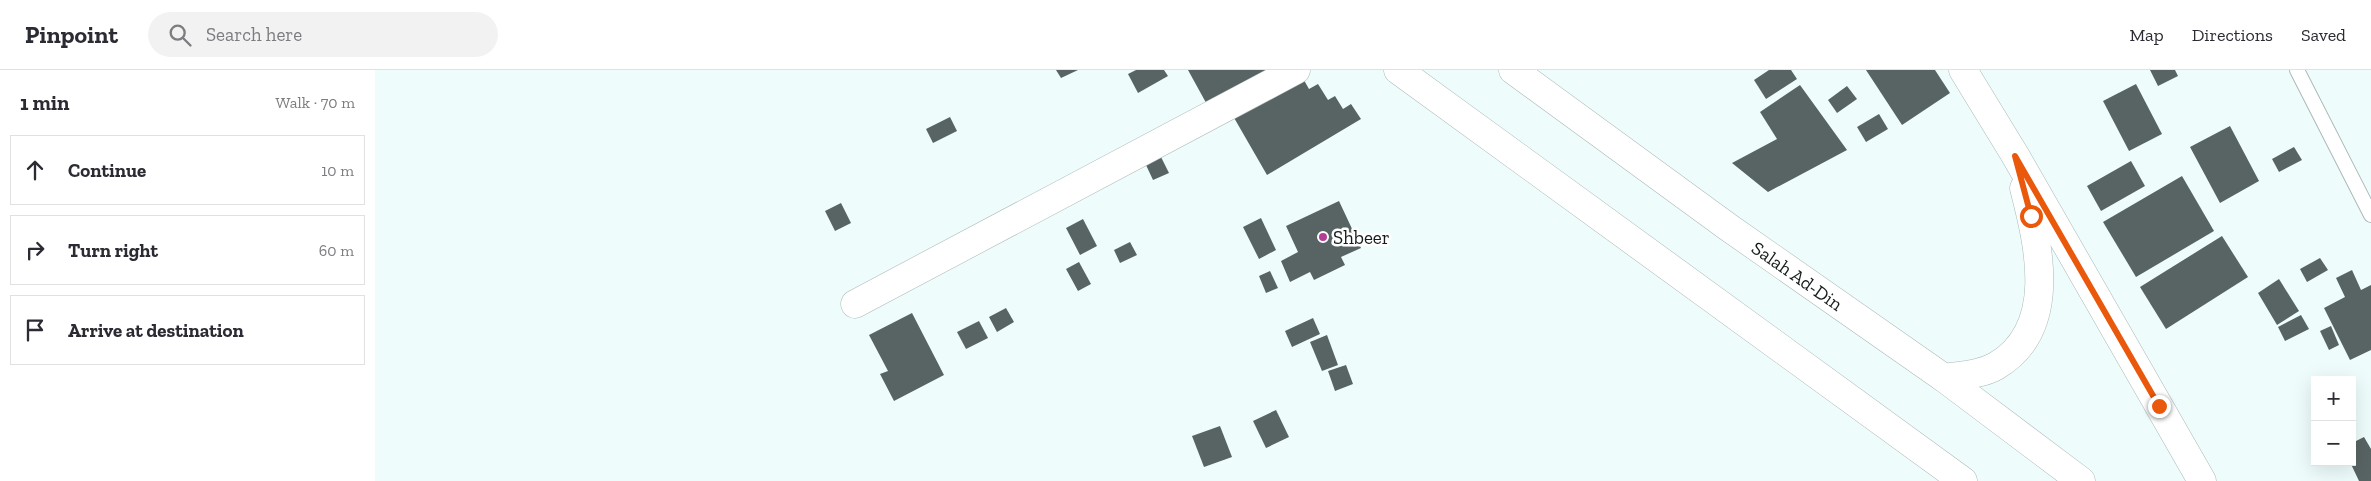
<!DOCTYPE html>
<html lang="en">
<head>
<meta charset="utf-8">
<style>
	body { margin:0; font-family:"Zilla Slab",serif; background:#f2f2f3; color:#2b2b33 }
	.controls { position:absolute; right:15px; bottom:15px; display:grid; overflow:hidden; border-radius:0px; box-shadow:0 5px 20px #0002 }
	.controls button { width:45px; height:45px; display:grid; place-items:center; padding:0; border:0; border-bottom:1px solid #e1e1e2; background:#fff; color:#2b2b33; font:25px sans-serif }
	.stop { position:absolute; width:15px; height:15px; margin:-11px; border:4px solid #ea580c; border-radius:50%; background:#fff }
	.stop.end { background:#ea580c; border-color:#fff; box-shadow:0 1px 5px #0008 }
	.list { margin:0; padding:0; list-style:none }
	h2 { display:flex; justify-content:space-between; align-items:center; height:65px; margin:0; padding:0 20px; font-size:21px }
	h2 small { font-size:16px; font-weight:400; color:#7c7c81 }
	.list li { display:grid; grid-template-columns:32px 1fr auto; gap:15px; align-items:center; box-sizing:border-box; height:70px; margin:0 10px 10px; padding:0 10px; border:1px solid #e1e1e2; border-radius:0px }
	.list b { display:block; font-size:19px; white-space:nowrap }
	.list em { font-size:16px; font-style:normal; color:#7c7c81 }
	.icon { flex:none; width:28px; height:28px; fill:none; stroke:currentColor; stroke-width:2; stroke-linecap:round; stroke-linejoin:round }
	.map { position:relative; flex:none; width:1996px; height:411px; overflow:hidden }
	header { display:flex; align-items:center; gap:30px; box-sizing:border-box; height:70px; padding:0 25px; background:#fff; border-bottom:1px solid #e1e1e2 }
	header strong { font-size:24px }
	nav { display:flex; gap:28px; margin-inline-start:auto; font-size:18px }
	.search { width:350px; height:45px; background:#f2f2f3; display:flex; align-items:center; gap:12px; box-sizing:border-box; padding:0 18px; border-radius:28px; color:#7c7c81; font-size:19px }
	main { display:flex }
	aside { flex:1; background:#fff }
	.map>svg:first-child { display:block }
	.building { fill:#586463 }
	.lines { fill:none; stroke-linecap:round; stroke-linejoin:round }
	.lane-casing { stroke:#acb9b8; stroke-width:16 }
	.street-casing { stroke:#acb9b8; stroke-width:29 }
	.highway-casing { stroke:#acb9b8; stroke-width:29 }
	.lane { stroke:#fff; stroke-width:14 }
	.street { stroke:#fff; stroke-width:28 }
	.highway { stroke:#fff; stroke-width:28 }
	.route { stroke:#ea580c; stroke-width:6 }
	.poi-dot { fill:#b43e95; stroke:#fff; stroke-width:2 }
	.labels { text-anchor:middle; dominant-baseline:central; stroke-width:5; stroke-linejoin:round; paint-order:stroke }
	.poi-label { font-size:19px; fill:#151a1a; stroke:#fff; text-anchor:start }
	.street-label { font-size:19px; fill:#151a1a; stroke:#fff }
</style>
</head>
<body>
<header>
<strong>Pinpoint</strong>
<div class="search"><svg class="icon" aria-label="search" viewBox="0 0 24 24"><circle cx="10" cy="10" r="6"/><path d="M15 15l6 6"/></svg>Search here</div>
<nav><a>Map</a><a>Directions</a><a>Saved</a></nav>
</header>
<main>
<aside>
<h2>1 min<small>Walk · 70 m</small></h2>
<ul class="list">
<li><svg class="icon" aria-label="ahead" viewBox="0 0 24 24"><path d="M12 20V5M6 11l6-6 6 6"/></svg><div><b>Continue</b></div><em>10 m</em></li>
<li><svg class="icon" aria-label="right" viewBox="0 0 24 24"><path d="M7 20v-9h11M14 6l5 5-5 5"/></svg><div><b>Turn right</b></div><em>60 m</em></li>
<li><svg class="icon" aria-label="arrive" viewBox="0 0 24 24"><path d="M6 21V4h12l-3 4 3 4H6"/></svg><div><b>Arrive at destination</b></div></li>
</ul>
</aside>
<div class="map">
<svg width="1996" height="411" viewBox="0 0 1996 411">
	<rect width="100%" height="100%" fill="#eefcfb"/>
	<g class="building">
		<path d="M 681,0 L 703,0 L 686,8 Z"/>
		<path d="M 761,0 L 789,0 L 793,6 L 763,23 L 753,4 Z"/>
		<path d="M 813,0 L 905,0 L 835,40 Z"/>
		<path d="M 1394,0 L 1416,0 L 1422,9 L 1391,29 L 1379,10 Z"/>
		<path d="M 1491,0 L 1560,0 L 1575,23 L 1527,55 Z"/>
		<path d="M 1775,0 L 1800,0 L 1803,6 L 1783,16 Z"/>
		<path d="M 926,5 L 934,19 L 943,14 L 953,30 L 960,26 L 968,39 L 976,34 L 986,49 L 892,105 L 858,46 Z"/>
		<path d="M 1761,14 L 1787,64 L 1754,81 L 1728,31 Z"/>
		<path d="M 1425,15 L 1472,80 L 1393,122 L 1357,93 L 1402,69 L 1385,42 Z"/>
		<path d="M 1472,16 L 1482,29 L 1462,43 L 1453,30 Z"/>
		<path d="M 1504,44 L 1513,59 L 1491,72 L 1482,57 Z"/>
		<path d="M 575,47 L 582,61 L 558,73 L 551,59 Z"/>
		<path d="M 1855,56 L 1884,111 L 1845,133 L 1815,77 Z"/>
		<path d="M 1919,77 L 1927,90 L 1904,102 L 1897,89 Z"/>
		<path d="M 786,87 L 794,103 L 778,110 L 771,95 Z"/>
		<path d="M 1756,91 L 1770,116 L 1726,141 L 1712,116 Z"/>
		<path d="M 1807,106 L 1839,161 L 1761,207 L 1728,152 Z"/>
		<path d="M 964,131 L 986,178 L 966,187 L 970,195 L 939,210 L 935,202 L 915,212 L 906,191 L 923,182 L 911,156 Z"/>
		<path d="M 466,133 L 476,153 L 460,161 L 450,141 Z"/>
		<path d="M 886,148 L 901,180 L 884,189 L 868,157 Z"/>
		<path d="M 708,149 L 722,176 L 705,185 L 691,158 Z"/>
		<path d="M 1847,166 L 1873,207 L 1791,259 L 1765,217 Z"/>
		<path d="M 755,172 L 762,185 L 745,193 L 739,180 Z"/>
		<path d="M 1945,188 L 1953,200 L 1932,212 L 1925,199 Z"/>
		<path d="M 704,192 L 716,214 L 703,221 L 691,199 Z"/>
		<path d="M 1977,200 L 1986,220 L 1996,215 L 1996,280 L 1975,290 L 1949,238 L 1970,227 L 1961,208 Z"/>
		<path d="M 895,201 L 903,218 L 891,223 L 884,206 Z"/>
		<path d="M 1904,209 L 1924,241 L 1902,255 L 1883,223 Z"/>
		<path d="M 631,238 L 639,252 L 622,262 L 614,247 Z"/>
		<path d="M 537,243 L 569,305 L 519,331 L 505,304 L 513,301 L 494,265 Z"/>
		<path d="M 1926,245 L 1934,259 L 1910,271 L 1903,257 Z"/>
		<path d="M 938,248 L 945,264 L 917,277 L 910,261 Z"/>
		<path d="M 604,251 L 613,268 L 591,279 L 582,262 Z"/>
		<path d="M 1956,256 L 1964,275 L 1954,280 L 1945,261 Z"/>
		<path d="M 952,265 L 963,295 L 947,301 L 935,272 Z"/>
		<path d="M 971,295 L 978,314 L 960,321 L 953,301 Z"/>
		<path d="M 901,340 L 914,367 L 891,378 L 878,351 Z"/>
		<path d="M 845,356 L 857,387 L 829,397 L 817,366 Z"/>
		<path d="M 1989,367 L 1996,379 L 1996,411 L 1984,411 L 1975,392 L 1977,392 L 1977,373 Z"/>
	</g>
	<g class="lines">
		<defs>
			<path id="lane" d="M 1922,0 L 1996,145"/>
			<g id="street">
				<path d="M 1588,0 L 1640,85 L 1827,411"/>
				<path d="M 480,234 L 921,0"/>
				<path d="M 1569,308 C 1586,305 1605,305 1621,296 C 1684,259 1664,176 1649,118"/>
			</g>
			<g id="highway">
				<path d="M 1023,0 L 1588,411"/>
				<path id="s1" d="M 1138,0 L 1353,157 L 1569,308 L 1706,411"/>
			</g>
		</defs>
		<use href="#lane" class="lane-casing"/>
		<use href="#street" class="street-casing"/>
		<use href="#highway" class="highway-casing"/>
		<use href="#lane" class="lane"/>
		<use href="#street" class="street"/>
		<use href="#highway" class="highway"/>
	</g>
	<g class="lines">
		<path class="route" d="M 1656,146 L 1640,86 L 1784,336"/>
	</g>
	<circle class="poi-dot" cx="948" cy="167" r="5"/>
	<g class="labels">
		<g class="poi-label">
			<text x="958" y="167">Shbeer</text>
		</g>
		<g class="street-label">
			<text stroke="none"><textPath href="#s1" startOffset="351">Salah Ad-Din</textPath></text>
		</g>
	</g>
</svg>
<div class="controls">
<button>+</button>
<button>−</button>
</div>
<div class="stop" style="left:1656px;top:146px"></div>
<div class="stop end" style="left:1784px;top:336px"></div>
</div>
</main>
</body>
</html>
